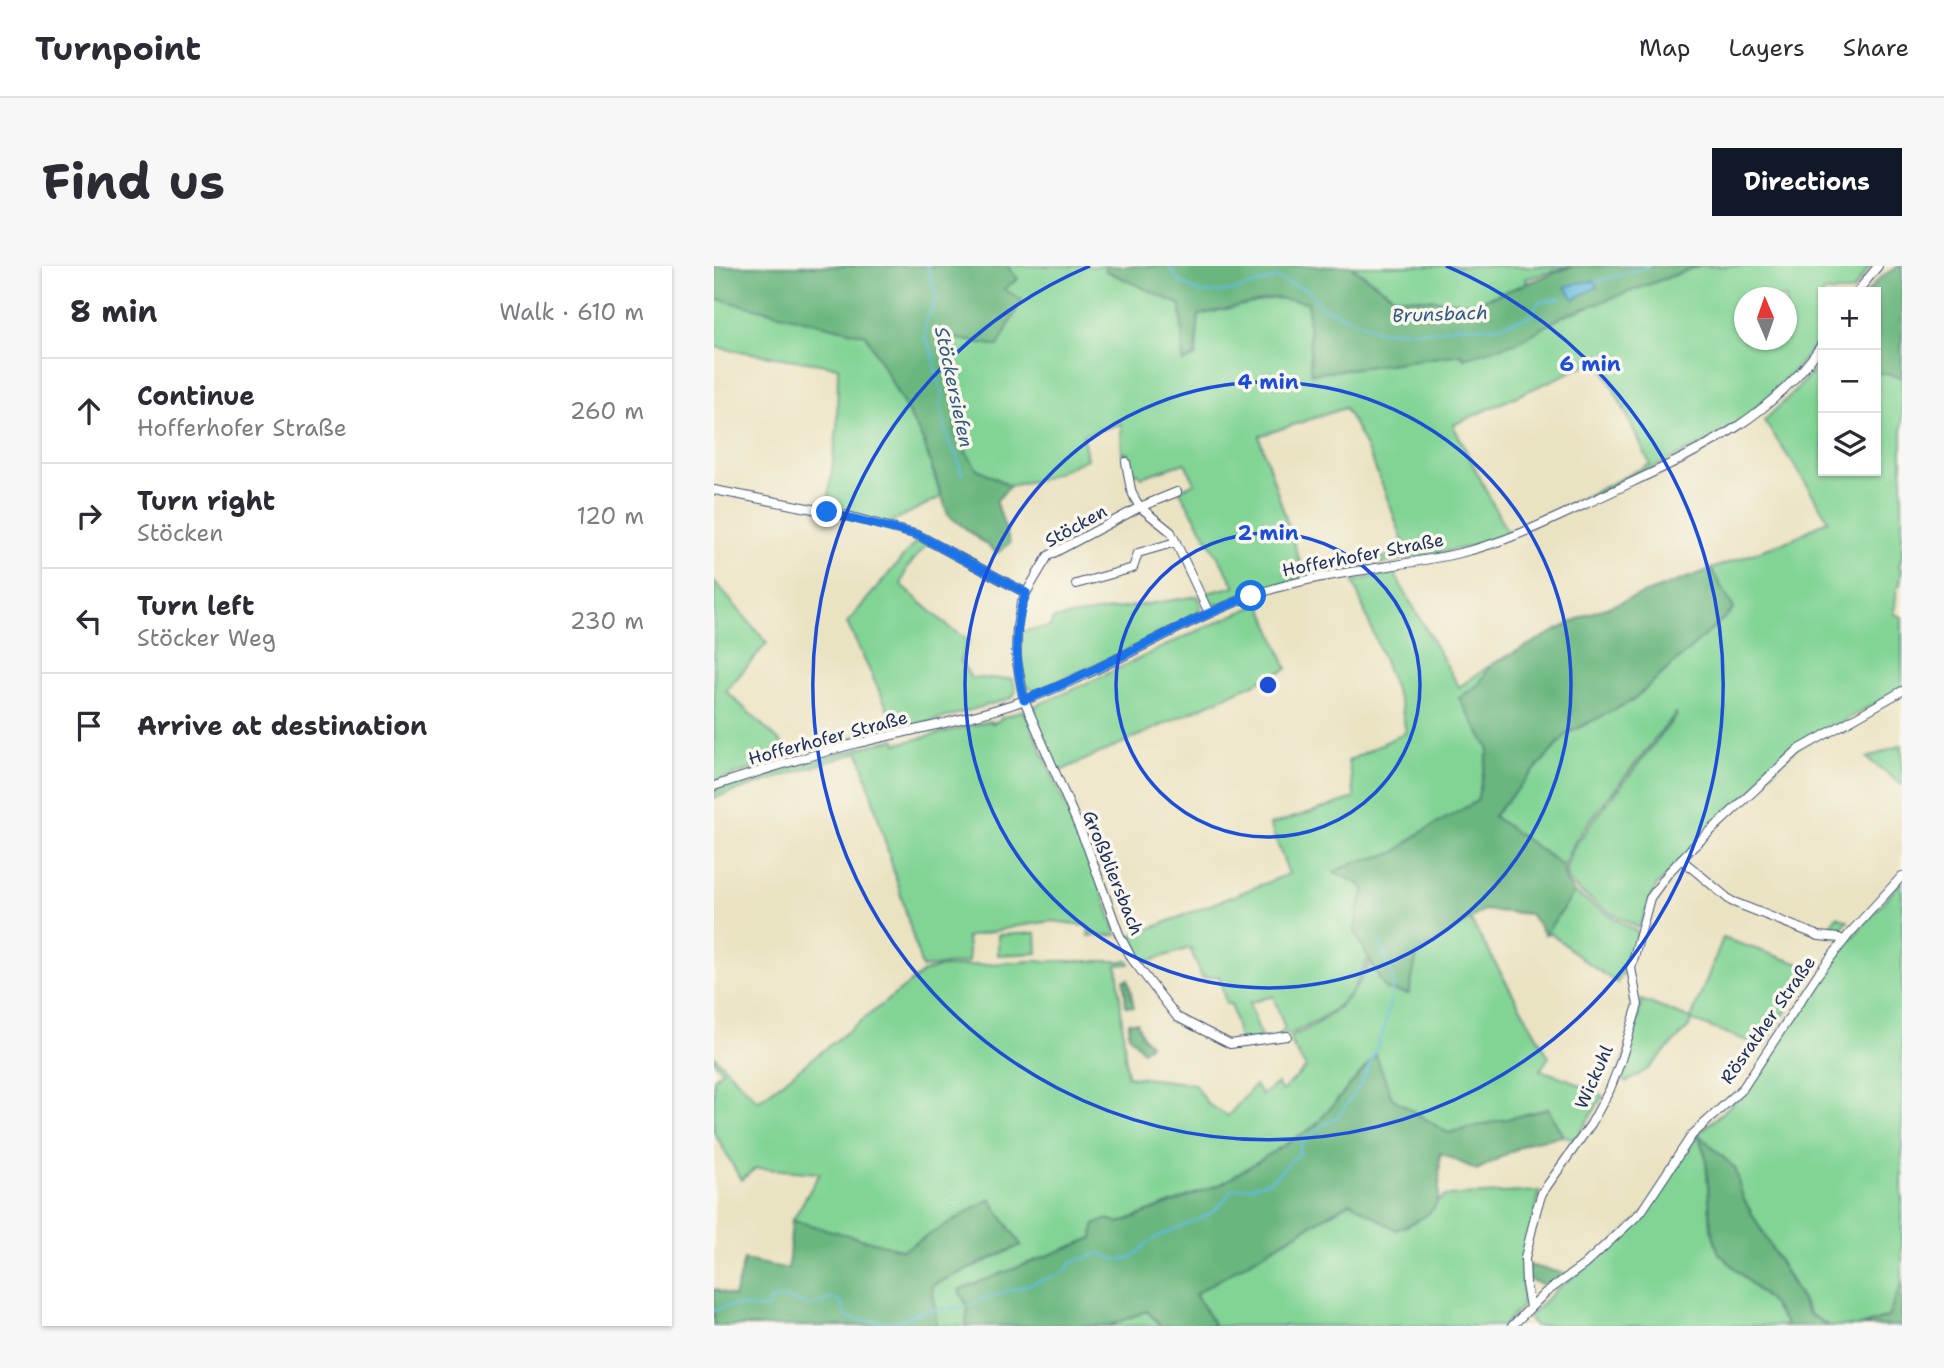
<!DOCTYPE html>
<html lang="en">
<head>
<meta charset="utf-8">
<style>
	body { margin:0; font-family:"Shantell Sans",sans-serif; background:#f7f7f7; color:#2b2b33 }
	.controls { position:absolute; right:21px; top:21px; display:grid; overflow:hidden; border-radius:0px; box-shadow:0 2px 5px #0004 }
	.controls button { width:63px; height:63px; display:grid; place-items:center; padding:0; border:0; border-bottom:2px solid #e1e1e2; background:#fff; color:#2b2b33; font:35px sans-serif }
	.compass { position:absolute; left:1020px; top:21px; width:63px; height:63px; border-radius:50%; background:#fff; box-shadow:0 2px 5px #0004; rotate:358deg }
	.stop { position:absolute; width:21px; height:21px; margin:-16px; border:5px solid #1a73e8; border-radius:50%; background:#fff }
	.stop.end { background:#1a73e8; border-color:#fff; box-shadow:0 2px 7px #0008 }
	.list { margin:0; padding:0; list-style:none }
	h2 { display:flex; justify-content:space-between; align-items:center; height:91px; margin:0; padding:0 28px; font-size:30px }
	h2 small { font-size:23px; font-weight:400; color:#7c7c81 }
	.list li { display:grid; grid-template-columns:46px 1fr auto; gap:21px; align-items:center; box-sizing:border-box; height:105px; padding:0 28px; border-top:2px solid #e1e1e2 }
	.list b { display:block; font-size:26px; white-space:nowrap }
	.list p { margin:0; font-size:23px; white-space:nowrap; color:#7c7c81 }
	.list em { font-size:23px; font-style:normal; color:#7c7c81 }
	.icon { flex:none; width:38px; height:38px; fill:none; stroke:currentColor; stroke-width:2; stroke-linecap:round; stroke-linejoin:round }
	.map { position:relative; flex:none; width:1188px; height:1060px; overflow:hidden; border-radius:0px }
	header { display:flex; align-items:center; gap:42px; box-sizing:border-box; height:98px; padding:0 35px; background:#fff; border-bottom:2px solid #e1e1e2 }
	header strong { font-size:33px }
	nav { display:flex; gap:38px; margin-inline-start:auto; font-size:24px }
	.intro { display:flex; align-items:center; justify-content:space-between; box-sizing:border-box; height:168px; padding:0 42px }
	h1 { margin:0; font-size:49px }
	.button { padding:18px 32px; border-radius:0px; background:#111827; color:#fff; font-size:24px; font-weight:700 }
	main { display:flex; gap:42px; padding:0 42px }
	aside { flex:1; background:#fff; border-radius:0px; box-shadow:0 2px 5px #0004 }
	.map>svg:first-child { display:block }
	.green { fill:#82d495; stroke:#4e827a; stroke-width:2; fill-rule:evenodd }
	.forest { fill:#69b67e; stroke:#42726e; stroke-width:2 }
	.water { fill:#60bdde; stroke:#3e769e; stroke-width:2 }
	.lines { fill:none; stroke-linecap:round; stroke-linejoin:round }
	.stream { stroke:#60bdde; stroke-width:2 }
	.minor-casing { stroke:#3a4a6d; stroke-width:10 }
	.minor { stroke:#fff; stroke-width:8 }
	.route { stroke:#1a73e8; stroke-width:9 }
	.ring { fill:none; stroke:#1d4ed8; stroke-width:3.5 }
	.labels { text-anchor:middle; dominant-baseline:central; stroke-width:7; stroke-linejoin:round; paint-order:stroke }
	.street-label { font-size:18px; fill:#1b2f5e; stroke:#fbf7ec }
	.water-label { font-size:19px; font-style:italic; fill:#305a84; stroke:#fbf7ec }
	.centre { fill:#1d4ed8; stroke:#fbf7ec; stroke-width:3.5 }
	.ring-label { font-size:21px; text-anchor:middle; font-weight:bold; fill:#1d4ed8; stroke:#fbf7ec; stroke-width:7; stroke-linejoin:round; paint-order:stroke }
</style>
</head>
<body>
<header>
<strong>Turnpoint</strong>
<nav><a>Map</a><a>Layers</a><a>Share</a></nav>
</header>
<div class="intro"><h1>Find us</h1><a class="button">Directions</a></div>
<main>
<aside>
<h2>8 min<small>Walk · 610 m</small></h2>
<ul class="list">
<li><svg class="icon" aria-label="ahead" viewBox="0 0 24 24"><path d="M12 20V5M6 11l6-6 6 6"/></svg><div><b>Continue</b><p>Hofferhofer Straße</p></div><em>260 m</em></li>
<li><svg class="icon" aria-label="right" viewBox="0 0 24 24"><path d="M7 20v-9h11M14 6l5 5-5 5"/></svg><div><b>Turn right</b><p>Stöcken</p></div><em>120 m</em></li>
<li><svg class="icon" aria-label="left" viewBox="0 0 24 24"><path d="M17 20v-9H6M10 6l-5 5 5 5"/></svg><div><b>Turn left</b><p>Stöcker Weg</p></div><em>230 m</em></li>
<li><svg class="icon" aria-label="arrive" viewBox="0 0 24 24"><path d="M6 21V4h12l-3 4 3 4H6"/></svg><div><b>Arrive at destination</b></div></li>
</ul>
</aside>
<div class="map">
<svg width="1188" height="1060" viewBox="0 0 1188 1060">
	<rect width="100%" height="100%" fill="#fbf7ec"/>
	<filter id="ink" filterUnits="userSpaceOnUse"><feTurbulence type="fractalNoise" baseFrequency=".0143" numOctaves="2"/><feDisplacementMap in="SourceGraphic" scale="14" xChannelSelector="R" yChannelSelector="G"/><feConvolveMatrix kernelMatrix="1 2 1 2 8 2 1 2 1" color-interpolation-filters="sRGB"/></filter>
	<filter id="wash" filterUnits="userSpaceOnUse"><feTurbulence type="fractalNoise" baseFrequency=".00686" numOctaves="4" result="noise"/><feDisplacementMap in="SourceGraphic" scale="28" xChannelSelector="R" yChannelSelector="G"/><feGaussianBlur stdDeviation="1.57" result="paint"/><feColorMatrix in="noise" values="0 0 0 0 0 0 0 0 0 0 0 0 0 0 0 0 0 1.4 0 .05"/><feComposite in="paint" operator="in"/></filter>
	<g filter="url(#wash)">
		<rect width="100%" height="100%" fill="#eae3c2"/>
		<g class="green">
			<path d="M 293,0 L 391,0 L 392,5 L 467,39 L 469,96 L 482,90 L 485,49 L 560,32 L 594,36 L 597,108 L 748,88 L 749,91 L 804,76 L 849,50 L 985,0 L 1156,0 L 1138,26 L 1109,26 L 1109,69 L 1079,107 L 1040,143 L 1043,143 L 1004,171 L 794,270 L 746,283 L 590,312 L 504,339 L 492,334 L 489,328 L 521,320 L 465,224 L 481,217 L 471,197 L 427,211 L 424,207 L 418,207 L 414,187 L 408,188 L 407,158 L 369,169 L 373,193 L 328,213 L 296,220 L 262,202 L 241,168 L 240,72 L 284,80 L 290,23 L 303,13 ZM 1030,32 L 1072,32 L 1072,74 L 1030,74 ZM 885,93 L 909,142 L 913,141 L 910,143 L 936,198 L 865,234 L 793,266 L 739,159 ZM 631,142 C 658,187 676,238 693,287 L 589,305 L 545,170 Z"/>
			<path d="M 640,0 L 857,0 L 811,13 L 815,17 L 761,37 L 681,31 L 639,1 Z"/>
			<path d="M 0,32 L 152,69 L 209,174 L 227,231 L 173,258 L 113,244 L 123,163 L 124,101 L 0,81 Z"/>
			<path d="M 1108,95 L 1109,205 L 1162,205 L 1162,106 L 1188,111 L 1188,289 L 1185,301 L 1188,303 L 1186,319 L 1183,320 L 1180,348 L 1188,351 L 1188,422 L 1081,483 L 942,620 L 925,662 L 895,646 L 863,624 L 853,612 L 852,601 L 859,583 L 873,563 L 963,449 L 962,447 L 870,562 L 857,582 L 849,600 L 779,550 L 854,467 L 918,435 L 1020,343 L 997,303 L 1079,273 L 1114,254 L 1088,211 L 1050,155 L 1081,125 Z"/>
			<path d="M 205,272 L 213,278 L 193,302 L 187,319 L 237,363 L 255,375 L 246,394 L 257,412 L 299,413 L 302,425 L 298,432 L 185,465 L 99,486 L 97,482 L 182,460 L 133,357 Z"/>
			<path d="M 680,307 L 745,421 L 778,398 L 766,418 L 745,432 L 775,483 L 763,535 L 706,567 L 680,587 L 639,597 L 621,606 L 648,619 L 651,626 C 638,657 640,662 655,691 C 649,702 644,716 637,726 C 620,748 589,765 562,772 L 571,763 L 559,730 L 535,737 L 548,773 L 528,775 L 525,773 L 517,738 L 512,738 L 505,710 L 488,712 L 476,682 L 426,698 L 412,672 L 575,608 L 556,559 L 641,532 L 634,495 L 692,466 L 687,439 L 639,315 Z"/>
			<path d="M 0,315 L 53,377 L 12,425 L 73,482 L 76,490 L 0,516 Z"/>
			<path d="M 484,330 C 488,337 489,343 483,349 L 396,393 L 321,424 C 301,421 308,381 307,365 L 336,361 L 339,353 Z"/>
			<path d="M 547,338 L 573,403 L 342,507 L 319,452 L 318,441 C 396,410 468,368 547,338 Z"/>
			<path d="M 310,444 L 385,616 L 403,669 L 375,670 L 374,660 L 339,655 L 304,660 L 253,671 L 255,696 L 208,702 L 145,486 L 0,532 L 0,525 L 115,490 L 181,473 L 183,478 L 276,455 L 277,457 L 285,455 L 287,452 Z"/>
			<path d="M 1188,479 L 1188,519 L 1153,492 Z"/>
			<path d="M 1188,615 L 1188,1016 L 1174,1051 L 1147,1060 L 1115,1060 L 1096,1048 L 1029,932 L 1021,902 L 985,870 L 992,892 L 997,962 L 1005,987 L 1058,1038 L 1074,1060 L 820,1060 L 814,1051 L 842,1024 L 879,996 L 934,944 L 984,868 L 1032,826 L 1121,691 Z"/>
			<path d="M 860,627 L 924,667 L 914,698 L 903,717 L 868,693 L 837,667 L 831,668 Z"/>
			<path d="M 1123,650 L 1134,655 L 1121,669 L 1113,663 Z"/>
			<path d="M 756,653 L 835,791 L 826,804 L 853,813 L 889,830 L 862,873 L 849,870 L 834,843 L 734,867 L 678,832 L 661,790 L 601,860 L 509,917 L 405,957 L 379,972 L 245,1024 L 254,1042 L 252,1060 L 223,1060 L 218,1020 L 307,979 L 276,934 L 189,984 L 78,955 L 106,907 L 42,902 L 27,914 L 0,866 L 0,813 L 8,804 L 0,795 L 0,790 L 44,835 L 210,706 L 222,702 L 317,695 L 414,695 L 416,698 L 403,699 L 413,810 L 480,818 L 494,838 L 514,850 L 541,819 L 548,829 L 563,817 L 568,825 L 592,802 L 576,775 L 576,771 C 614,756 641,732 656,695 L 672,723 L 703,689 Z"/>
			<path d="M 322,667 L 323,687 L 284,689 L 284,669 Z"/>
			<path d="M 1009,672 L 1098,702 L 1050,781 L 977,754 L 975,761 L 934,803 L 913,816 L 904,810 L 925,751 L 927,734 L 977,753 Z"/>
			<path d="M 826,925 L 808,1007 L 809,1035 L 807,1041 L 789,1060 L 501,1060 L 481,1028 L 637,936 L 723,936 L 731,930 Z"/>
			<path d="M 433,1044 L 447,1060 L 394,1060 Z"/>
		</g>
		<g class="forest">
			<path d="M 0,0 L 293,0 L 304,13 L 290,23 L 308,34 L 284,80 L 240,72 L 241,168 L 262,202 L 296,220 L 282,235 L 296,277 L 283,287 L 234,249 L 209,174 L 152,69 L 0,32 Z"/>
			<path d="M 391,0 L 640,0 L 639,2 L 681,31 L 761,37 L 859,0 L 985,0 L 849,50 L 804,76 L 750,92 L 748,88 L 597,108 L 594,36 L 560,32 L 485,49 L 480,91 L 469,96 L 467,39 L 392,5 Z"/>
			<path d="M 1184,0 L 1188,0 L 1188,111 L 1162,106 L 1162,26 L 1153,26 L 1166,12 Z"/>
			<path d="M 997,303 L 1020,343 L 918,435 L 854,467 L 779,550 L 849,600 L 851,613 L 860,627 L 831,668 L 816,648 L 770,644 L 703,689 L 695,728 L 671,723 L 641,666 L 644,642 L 651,625 L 647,619 L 620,606 L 639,597 L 680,587 L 706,567 L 763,535 L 775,483 L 745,432 L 764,419 L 778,398 L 872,349 Z"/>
			<path d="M 414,713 L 420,741 L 412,740 L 410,714 Z"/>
			<path d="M 415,756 L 423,756 L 429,771 L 436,778 L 429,785 L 415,769 Z"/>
			<path d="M 662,789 L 678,832 L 734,867 L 834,843 L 849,870 L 815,876 L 763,904 L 726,887 C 723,937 735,943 682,964 L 636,936 L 481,1028 L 501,1060 L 447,1060 L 433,1045 L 394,1060 L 252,1060 L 254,1042 L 245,1024 L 379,972 L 380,959 L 394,953 L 406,957 L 509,917 L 601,860 Z"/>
			<path d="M 984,868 L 1021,902 L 1029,932 L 1095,1048 L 1115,1060 L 1074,1060 L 1058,1038 L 1005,987 L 997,962 L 992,892 Z"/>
			<path d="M 276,933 L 307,979 L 218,1019 L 223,1060 L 0,1060 L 0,1023 L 20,1031 L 30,994 L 74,1003 L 78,954 L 189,984 Z"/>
			<path d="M 814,999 L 853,1008 L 836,1021 L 813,1013 Z"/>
			<path d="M 1188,1016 L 1188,1060 L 1147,1060 L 1174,1051 Z"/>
		</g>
		<path class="water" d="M 881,15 L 883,21 L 860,33 L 851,21 L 863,17 Z"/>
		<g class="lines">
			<g class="stream">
				<path d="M 213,0 L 223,32 L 212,55 L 211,72 L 220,90 L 221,103 L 229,129 L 226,139 L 235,177 L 243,190 L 248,209"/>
				<path d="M 455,0 L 463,14 L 487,27 L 519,25 L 563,12 L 595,25 L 606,40 L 665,65 L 723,65 L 744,60 L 779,61 L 816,51 L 824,36 L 848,32"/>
				<path d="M 882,16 L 934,0"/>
				<path d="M 0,1045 C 24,1034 32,1044 54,1042 L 56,1034 C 67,1031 76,1031 85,1037 L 91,1036 L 94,1041 L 119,1032 L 127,1036 L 132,1050 L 139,1053 L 180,1057 L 208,1045 L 258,1040 L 265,1034 L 348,1008 L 359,996 L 387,987 C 396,993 407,996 418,991 C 424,988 429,980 435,976 C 462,957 501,957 517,924 C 530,921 551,920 561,911 C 569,903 576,895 586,888 L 586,879 L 612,857 L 623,852 L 647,818 L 671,762 L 679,720 L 678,710 L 665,674"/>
			</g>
		</g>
	</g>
	<g filter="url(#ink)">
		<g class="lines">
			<defs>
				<g id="minor">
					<path d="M 1143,26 L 1164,0"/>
					<path d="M 412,196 L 417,224 L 421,233 L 426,241 L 457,266 L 495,347"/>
					<path d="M 0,224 L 130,249 L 204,269 L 312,327"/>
					<path d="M 463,226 L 426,241 L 334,290 L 312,327 L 307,338 L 303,361 L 302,390 L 310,434 L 373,580 L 405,668 L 418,693 L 463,751 L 516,778 L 573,770"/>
					<path d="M 362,318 L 419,302 L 424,287 L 462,276"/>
					<path d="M 0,520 C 46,505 93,490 140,478 C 197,464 255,454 311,434 C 393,405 466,354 549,326 C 613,305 681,302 746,287 C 798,275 845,250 893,228 C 977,188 1055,157 1109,77"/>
					<path d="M 967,593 L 1017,635 L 1105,670 L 1125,672 L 1129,675"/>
					<path d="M 816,1041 L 812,1019 L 811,992 L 823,942 L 828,927 L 877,858 L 896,823 L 906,797 L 924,739 L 917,702 L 936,632 L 955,606 L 976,584 L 1084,484 L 1188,425"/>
					<path d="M 798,1060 L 831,1027 L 870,999 L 927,946 L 978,869 L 1029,822 L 1104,708 L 1136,667 L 1188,610"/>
				</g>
			</defs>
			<use href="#minor" class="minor-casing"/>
			<use href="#minor" class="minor"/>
		</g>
	</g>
	<g class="lines" filter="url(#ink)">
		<path class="route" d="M 113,246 L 204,269 L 312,327 C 298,363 302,398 310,434 C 388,405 459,359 537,330"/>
	</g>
	<g class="ring">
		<circle cx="554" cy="419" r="152"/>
		<circle cx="554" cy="419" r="303"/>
		<path d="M732 0A455 455 0 1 1 376 0"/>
	</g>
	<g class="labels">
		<g class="street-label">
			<text transform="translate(362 260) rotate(-29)">Stöcken</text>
			<text transform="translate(649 289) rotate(-11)">Hofferhofer Straße</text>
			<text transform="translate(114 472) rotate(-15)">Hofferhofer Straße</text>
			<text transform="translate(399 607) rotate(68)">Großbliersbach</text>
			<text transform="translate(1054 754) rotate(-55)">Rösrather Straße</text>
			<text transform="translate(880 811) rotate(-66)">Wickuhl</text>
		</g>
		<g class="water-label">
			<text transform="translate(726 48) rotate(-2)">Brunsbach</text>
			<text transform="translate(240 121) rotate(78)">Stöckersiefen</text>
		</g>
	</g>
	<circle cx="554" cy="419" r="10" class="centre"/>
	<g class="ring-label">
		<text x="876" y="105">6 min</text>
		<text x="554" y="123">4 min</text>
		<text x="554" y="274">2 min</text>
	</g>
</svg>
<div class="controls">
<button>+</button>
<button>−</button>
<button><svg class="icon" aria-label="layers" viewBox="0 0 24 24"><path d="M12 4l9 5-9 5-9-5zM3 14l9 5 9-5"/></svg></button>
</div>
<svg class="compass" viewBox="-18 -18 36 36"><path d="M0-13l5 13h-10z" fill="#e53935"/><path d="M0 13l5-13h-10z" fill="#7c7c81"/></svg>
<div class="stop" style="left:537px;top:330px"></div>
<div class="stop end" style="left:113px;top:246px"></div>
</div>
</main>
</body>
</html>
